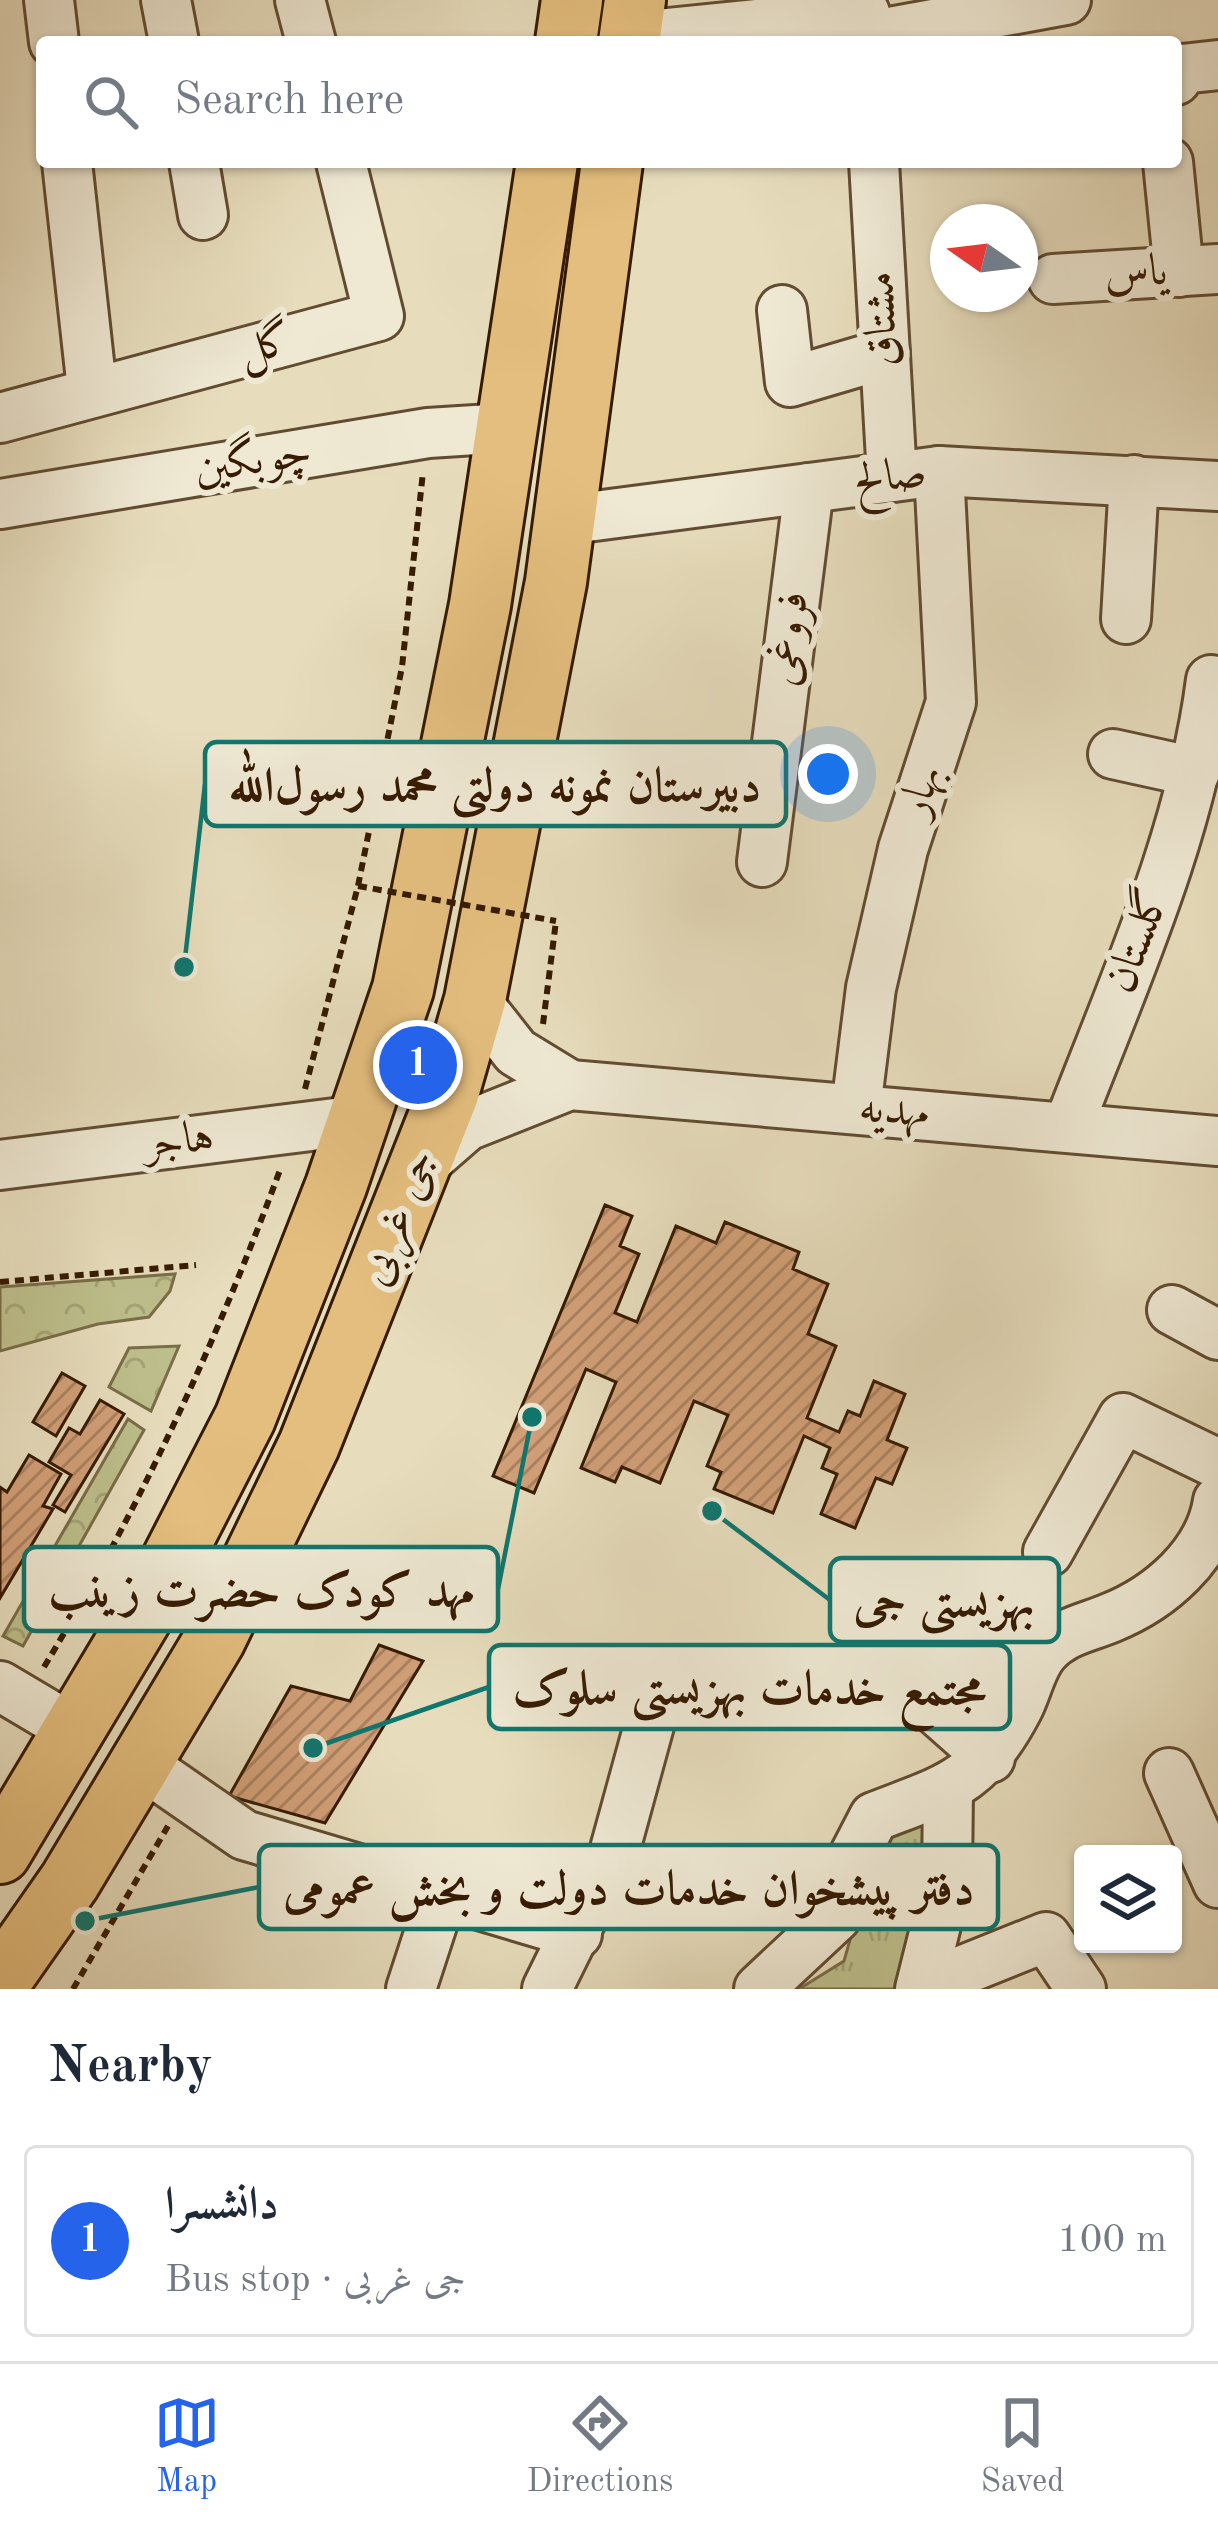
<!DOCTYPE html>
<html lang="en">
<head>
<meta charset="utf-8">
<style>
	body { margin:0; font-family:"Old Standard TT",Amiri,serif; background:#f2f2f3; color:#1f2937 }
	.controls { position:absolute; right:36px; bottom:36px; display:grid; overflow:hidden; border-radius:12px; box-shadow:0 3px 9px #0004 }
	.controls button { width:108px; height:108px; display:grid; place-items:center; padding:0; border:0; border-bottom:3px solid #e0e1e3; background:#fff; color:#1f2937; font:60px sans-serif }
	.compass { position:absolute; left:930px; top:204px; width:108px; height:108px; border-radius:50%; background:#fff; box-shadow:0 3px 9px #0004; rotate:284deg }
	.you { position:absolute; left:828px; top:774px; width:42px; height:42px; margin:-30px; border:9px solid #fff; border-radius:50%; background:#1a73e8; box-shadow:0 0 0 18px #1a73e833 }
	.badge { display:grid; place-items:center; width:78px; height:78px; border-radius:50%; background:#2563eb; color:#fff; font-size:39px; font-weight:700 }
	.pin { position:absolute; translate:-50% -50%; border:6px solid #fff; box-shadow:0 3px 12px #0006 }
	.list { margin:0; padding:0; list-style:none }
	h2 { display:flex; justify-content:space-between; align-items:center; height:156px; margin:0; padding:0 48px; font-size:51px }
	h2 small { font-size:39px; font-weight:400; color:#747a83 }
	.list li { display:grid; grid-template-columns:78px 1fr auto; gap:36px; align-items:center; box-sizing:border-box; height:192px; margin:0 24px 24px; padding:0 24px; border:3px solid #e0e1e3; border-radius:12px }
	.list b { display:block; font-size:45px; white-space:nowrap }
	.list p { margin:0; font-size:39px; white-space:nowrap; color:#747a83 }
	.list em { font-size:39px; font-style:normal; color:#747a83 }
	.icon { flex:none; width:66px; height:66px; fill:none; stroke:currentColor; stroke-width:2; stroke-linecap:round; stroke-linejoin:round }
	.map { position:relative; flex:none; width:1218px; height:1989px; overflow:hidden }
	.search { position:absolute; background:#fff; box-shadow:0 3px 9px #0004; left:36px; right:36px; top:36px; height:132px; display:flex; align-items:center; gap:30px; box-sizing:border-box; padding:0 42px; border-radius:12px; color:#747a83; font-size:45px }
	.sheet { height:372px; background:#fff }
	nav { display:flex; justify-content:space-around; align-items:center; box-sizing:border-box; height:168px; border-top:3px solid #e0e1e3; background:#fff; font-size:33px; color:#747a83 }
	nav a { display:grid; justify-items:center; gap:6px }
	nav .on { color:#2563eb }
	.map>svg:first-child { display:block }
	.forest { fill:url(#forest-crowns); stroke:#7a6d47; stroke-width:3 }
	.park { fill:url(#park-tufts); stroke:#7a6d47; stroke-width:3 }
	.building { fill:url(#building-hatch); stroke:#361b02; stroke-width:3 }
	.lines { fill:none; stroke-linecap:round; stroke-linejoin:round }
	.minor-casing { stroke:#624c31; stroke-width:54 }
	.major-casing { stroke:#361b02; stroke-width:66 }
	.path { stroke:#361b02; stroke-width:6; stroke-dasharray:9 6; stroke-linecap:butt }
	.minor { stroke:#efe9d4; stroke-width:48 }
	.major { stroke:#e4be7e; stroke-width:60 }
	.path-bridge { stroke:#361b02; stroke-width:6; stroke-dasharray:9 6; stroke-linecap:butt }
	.labels { text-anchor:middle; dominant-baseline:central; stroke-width:12; stroke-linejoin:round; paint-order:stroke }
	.street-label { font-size:45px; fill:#361b02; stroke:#efe9d4 }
	.leader { fill:none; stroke:#0f766e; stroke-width:4.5 }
	.callout-dot { fill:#0f766e; stroke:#efe9d4; stroke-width:4.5 }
	.callout { fill:#efe9d4; stroke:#0f766e; stroke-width:4.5 }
	.callout-label { font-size:48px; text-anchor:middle; font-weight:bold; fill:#361b02 }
</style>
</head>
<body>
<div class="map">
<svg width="1218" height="1989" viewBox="0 0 1218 1989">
	<defs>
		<pattern id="forest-crowns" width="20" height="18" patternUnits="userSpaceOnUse" patternTransform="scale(3)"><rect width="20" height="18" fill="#bdbf8c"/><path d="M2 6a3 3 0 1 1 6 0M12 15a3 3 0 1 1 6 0" fill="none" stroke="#a3a477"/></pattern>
		<pattern id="park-tufts" width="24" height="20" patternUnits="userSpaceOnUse" patternTransform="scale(3)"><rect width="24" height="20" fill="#bdbf8c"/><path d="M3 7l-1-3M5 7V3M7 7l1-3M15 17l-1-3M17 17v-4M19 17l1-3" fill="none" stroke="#a3a477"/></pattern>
		<pattern id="building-hatch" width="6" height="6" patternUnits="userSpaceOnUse" patternTransform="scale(3)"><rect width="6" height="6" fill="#d2a078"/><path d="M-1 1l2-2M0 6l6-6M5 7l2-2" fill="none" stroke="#ab8260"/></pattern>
	</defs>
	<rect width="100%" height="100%" fill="#e7ddbd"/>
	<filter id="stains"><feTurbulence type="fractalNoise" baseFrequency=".00167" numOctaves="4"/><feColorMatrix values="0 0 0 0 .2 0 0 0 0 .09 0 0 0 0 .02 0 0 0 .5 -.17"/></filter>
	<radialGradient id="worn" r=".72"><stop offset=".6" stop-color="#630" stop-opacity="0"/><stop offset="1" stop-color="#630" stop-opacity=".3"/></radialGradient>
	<g class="forest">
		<path d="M 175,1274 L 170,1291 L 149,1317 L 98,1324 L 0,1351 L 0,1287 Z"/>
		<path d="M 179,1346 L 151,1411 L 109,1387 L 129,1348 Z"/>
		<path d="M 128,1419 L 144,1430 L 23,1646 L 3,1636 Z"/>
	</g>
	<path class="park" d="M 932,1819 L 916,1925 L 895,1989 L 799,1989 L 844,1961 L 866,1884 L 891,1834 Z"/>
	<g class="building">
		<path d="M 605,1205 L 632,1216 L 620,1246 L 639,1254 L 615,1313 L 637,1322 L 676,1226 L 716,1243 L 725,1222 L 799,1252 L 793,1269 L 828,1284 L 808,1334 L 836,1346 L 807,1418 L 839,1432 L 848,1411 L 860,1416 L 874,1381 L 905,1394 L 887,1440 L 907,1448 L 892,1484 L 876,1478 L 855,1528 L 821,1514 L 837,1474 L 822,1468 L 830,1448 L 804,1436 L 773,1513 L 714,1489 L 721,1472 L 707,1466 L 728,1415 L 694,1401 L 660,1483 L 622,1467 L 615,1482 L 581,1468 L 616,1382 L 586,1369 L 534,1493 L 493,1476 Z"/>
		<path d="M 62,1373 L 85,1386 L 56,1436 L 33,1422 Z"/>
		<path d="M 100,1400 L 124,1414 L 65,1512 L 53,1505 L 71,1475 L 49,1462 L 69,1428 L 80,1434 Z"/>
		<path d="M 29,1455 L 61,1474 L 43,1506 L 53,1509 L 0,1598 L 0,1487 L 7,1492 Z"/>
		<path d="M 379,1645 L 423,1661 L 325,1823 L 229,1796 L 291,1686 L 350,1701 Z"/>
	</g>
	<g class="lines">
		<defs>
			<g id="minor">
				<path d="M 49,0 L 54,42"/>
				<path d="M 166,0 L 174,42"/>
				<path d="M 300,0 L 311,42"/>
				<path d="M 867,36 L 1066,0"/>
				<path d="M 629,37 L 865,13"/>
				<path d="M 1176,80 L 1182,69 L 1218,65"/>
				<path d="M 67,162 L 92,389"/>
				<path d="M 194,162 L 203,215"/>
				<path d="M 874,162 L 892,477"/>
				<path d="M 1168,162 L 1179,272"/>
				<path d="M 1053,279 L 1218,269"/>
				<path d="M 782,310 L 790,382 L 885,354"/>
				<path d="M 0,418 L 379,316 L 341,162"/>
				<path d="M 0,504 L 428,433 L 507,428"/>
				<path d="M 564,520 L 939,471 L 1218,486"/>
				<path d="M 1126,619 L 1134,480"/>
				<path d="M 1113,754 L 1195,772"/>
				<path d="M 762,862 L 809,488"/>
				<path d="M 475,1000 L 516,1052 L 570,1085"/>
				<path d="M 856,1108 L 871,988 L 903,849 L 951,702 L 939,471"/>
				<path d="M 1068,1127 C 1124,981 1191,836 1211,680"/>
				<path d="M 0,1165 L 359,1120"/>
				<path d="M 420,1167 L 467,1126 L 570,1085 L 1218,1141"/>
				<path d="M 1172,1310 L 1218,1335"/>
				<path d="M 1048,1552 L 1123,1418 L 1218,1464"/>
				<path d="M 1000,1620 L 1042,1653"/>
				<path d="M 0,1686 L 74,1730"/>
				<path d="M 911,1688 L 990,1758"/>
				<path d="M 137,1761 L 244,1835 L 577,1934"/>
				<path d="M 1169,1773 L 1218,1883"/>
				<path d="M 921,1987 L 1046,1937 L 1081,1989"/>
				<path d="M 411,1989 L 442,1894"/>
				<path d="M 547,1989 L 614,1853 L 662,1678"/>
				<path d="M 759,1989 L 836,1917 L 845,1873 L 874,1817 C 948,1788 978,1784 1017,1710 C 1027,1692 1031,1666 1045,1651 C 1063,1631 1086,1628 1110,1618 C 1160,1598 1210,1555 1218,1501"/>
				<path d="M 920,1989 L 947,1881 L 948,1788"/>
			</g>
			<g id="major">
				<path d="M 566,42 L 572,0"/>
				<path d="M 629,42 L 635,0"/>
				<path d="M 0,1853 L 151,1601 L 245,1418 L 336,1186 L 403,989 L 480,605 L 547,162"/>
				<path d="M 0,1981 L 70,1881 L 215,1639 L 309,1445 L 448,1094 L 475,1000 L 556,582 L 612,162"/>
			</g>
		</defs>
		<use href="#minor" class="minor-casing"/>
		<use href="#major" class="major-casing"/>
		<g class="path">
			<path d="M 543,1024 L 556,921"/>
			<path d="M 305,1089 L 358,886 L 402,667 L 423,472"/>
			<path d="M 0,1282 L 196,1265"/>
			<path d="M 44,1667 C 139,1510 217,1341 280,1170"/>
			<path d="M 73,1989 L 168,1826"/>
		</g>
		<use href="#minor" class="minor"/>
		<use href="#major" class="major"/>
		<path class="path-bridge" d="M 358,886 L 556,921"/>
	</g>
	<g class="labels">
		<g class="street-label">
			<text transform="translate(1136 274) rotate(-3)">یاس</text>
			<text transform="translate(883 319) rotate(-93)">مشتاق</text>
			<text transform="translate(266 347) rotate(-14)">گل</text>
			<text transform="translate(253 462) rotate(-9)">چوبگین</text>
			<text transform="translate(890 478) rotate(-7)">صالح</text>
			<text transform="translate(790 639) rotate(-83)">فروغی</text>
			<text transform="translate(922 791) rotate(-71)">بهار</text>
			<text transform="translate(1139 941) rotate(-69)">گلستان</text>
			<text transform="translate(894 1112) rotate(5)">مهدیه</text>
			<text transform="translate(179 1142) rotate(-7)">هاجر</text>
			<text transform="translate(400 1218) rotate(-68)">جی غربی</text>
		</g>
	</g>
	<path class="leader" d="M184 967L205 784M532 1417L498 1589M712 1511L830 1600M313 1748L489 1687M85 1921L259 1887"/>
	<g class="callout-dot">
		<circle cx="184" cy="967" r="12"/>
		<circle cx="532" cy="1417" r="12"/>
		<circle cx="712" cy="1511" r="12"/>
		<circle cx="313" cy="1748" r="12"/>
		<circle cx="85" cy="1921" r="12"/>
	</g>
	<g class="callout">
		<rect x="205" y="742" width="581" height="84" rx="12"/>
		<rect x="24" y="1547" width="474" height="84" rx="12"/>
		<rect x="830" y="1558" width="229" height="84" rx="12"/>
		<rect x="489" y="1645" width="521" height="84" rx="12"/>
		<rect x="259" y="1845" width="739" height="84" rx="12"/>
	</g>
	<g class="callout-label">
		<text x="495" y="801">دبیرستان نمونه دولتی محمد رسول‌الله</text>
		<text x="261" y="1606">مهد کودک حضرت زینب</text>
		<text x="944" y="1617">بهزیستی جی</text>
		<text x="749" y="1704">مجتمع خدمات بهزیستی سلوک</text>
		<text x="629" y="1904">دفتر پیشخوان خدمات دولت و بخش عمومی</text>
	</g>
	<rect width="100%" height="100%" filter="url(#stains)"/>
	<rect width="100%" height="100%" fill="url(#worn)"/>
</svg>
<div class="controls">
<button><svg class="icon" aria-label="layers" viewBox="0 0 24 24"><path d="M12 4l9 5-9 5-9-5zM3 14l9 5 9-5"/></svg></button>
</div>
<svg class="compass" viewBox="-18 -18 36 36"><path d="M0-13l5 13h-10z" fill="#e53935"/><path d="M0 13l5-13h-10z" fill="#747a83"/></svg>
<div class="you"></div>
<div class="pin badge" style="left:418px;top:1065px">1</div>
<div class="search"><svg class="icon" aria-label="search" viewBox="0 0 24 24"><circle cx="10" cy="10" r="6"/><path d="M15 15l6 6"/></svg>Search here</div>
</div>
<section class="sheet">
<h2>Nearby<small></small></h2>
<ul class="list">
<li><span class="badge">1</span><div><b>دانشسرا</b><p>Bus stop · جی غربی</p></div><em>100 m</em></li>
</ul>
</section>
<nav>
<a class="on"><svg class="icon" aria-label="map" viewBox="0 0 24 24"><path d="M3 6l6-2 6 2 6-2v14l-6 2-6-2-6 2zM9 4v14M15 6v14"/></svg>Map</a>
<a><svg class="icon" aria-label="directions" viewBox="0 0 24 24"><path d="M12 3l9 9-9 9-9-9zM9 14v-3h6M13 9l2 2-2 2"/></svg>Directions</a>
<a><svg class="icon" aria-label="saved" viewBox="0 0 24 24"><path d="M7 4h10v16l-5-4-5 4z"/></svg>Saved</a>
</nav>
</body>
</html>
